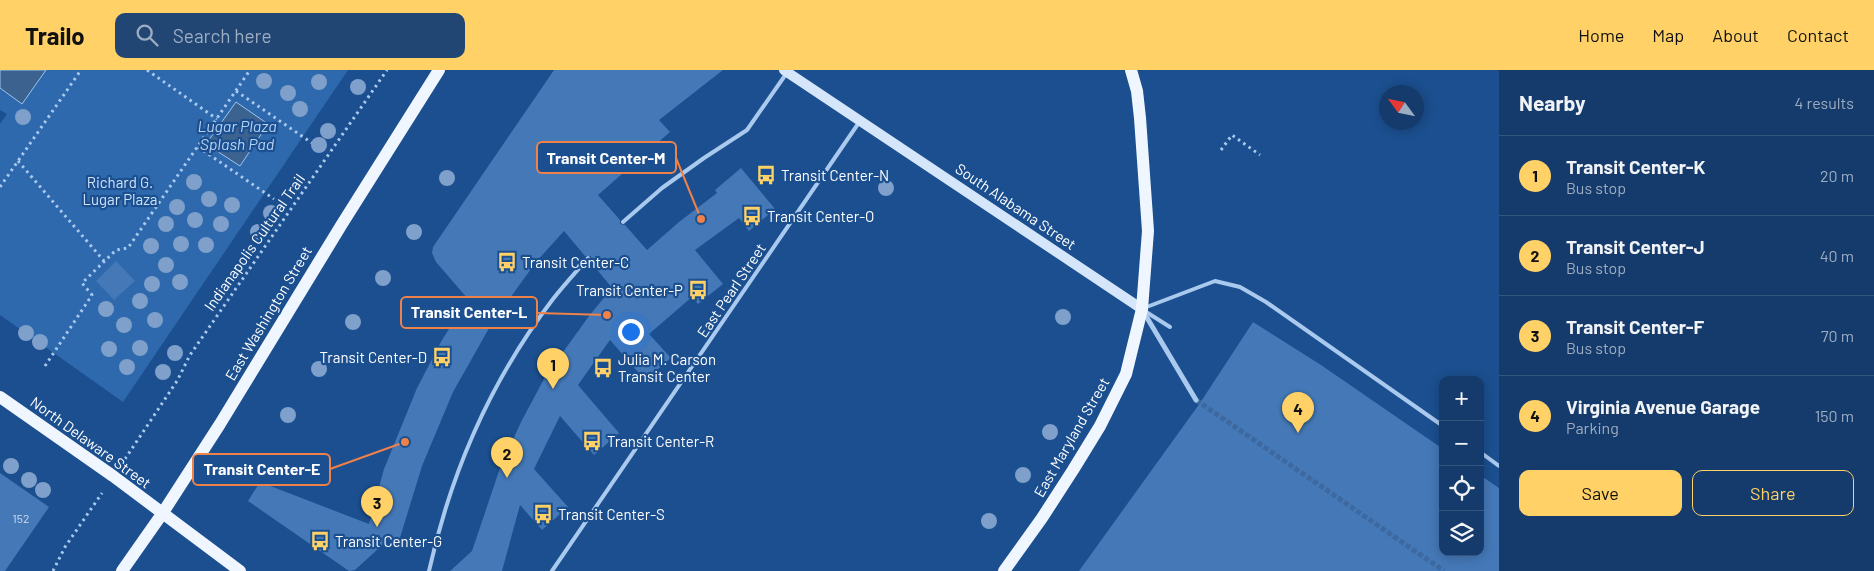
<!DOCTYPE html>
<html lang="en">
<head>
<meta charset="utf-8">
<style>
	body { margin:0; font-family:Barlow,sans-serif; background:#214673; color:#f1f3f6 }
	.controls { position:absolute; right:15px; bottom:15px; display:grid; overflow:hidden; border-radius:10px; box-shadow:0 2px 12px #0003 }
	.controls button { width:45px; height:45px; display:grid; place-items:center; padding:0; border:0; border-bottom:1px solid #33557e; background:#143b6b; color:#f1f3f6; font:25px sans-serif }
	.compass { position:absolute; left:1379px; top:15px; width:45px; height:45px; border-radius:50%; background:#143b6b; box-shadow:0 2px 12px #0003; rotate:303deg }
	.you { position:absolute; left:630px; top:261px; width:18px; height:18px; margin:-12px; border:4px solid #fff; border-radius:50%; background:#1a73e8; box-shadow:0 0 0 8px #1a73e833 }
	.badge { display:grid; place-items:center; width:32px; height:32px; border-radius:50%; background:#ffd166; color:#111; font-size:16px; font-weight:700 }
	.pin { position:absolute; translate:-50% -41px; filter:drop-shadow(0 1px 2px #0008) }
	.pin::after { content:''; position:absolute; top:26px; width:18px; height:15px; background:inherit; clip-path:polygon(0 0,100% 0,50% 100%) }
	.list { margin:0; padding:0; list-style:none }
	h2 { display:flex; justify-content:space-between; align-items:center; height:65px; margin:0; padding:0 20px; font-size:21px }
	h2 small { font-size:16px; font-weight:400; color:#9dadc1 }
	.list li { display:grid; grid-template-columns:32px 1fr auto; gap:15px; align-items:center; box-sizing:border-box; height:80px; padding:0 20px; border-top:1px solid #33557e }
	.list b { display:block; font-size:19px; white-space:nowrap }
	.list p { margin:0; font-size:16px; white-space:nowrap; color:#9dadc1 }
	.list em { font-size:16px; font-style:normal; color:#9dadc1 }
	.actions { display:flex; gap:10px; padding:15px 20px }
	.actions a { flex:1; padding:11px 0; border:1px solid #ffd166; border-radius:10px; text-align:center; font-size:18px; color:#ffd166 }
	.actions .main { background:#ffd166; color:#111 }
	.icon { flex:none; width:28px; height:28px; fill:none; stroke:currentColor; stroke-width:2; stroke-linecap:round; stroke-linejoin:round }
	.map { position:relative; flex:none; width:1499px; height:501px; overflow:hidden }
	header { display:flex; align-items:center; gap:30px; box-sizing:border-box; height:70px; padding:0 25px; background:#ffd166; color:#111 }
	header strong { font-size:24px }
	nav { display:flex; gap:28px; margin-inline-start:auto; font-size:18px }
	.search { width:350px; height:45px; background:#214673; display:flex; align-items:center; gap:12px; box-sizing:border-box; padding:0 18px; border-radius:10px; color:#9dadc1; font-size:19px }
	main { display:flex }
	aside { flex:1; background:#143b6b }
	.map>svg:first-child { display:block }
	.green { fill:#2e69ad }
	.water { fill:#3c6290; stroke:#9cc4f0 }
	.building { fill:#4478b7 }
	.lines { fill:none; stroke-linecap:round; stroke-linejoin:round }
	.minor-tunnel { stroke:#3d69a0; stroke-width:5; stroke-dasharray:5 2.5; stroke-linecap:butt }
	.path { stroke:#a9c9ee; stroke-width:3; stroke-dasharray:2.5 4; stroke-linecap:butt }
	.service { stroke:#a9c9ee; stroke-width:4 }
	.minor { stroke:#a9c9ee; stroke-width:5 }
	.secondary { stroke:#d6e6fa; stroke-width:10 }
	.primary { stroke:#f0f6ff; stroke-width:12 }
	.tree { fill:#7ea0ca }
	.labels { text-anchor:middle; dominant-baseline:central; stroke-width:4.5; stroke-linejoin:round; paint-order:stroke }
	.number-label { font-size:12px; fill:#d0dded }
	.poi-label { font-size:15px; fill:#fff; stroke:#1b4f8f; text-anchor:start }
	.park-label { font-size:15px; fill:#cfe3fa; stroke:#1b4f8f }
	.street-label { font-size:15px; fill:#fff; stroke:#1b4f8f }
	.water-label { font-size:16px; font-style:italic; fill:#b5d3f5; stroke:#1b4f8f }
	.leader { fill:none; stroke:#ee8249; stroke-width:2 }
	.callout-dot { fill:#ee8249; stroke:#1b4f8f; stroke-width:2 }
	.callout { fill:#1b4f8f; stroke:#ee8249; stroke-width:2 }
	.callout-label { font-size:16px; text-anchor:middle; font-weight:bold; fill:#fff }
</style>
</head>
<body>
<header>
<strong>Trailo</strong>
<div class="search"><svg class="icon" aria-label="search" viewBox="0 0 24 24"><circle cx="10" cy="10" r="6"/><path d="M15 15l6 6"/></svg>Search here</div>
<nav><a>Home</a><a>Map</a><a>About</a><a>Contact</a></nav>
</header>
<main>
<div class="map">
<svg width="1499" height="501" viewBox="0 0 1499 501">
	<rect width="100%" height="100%" fill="#1b4f8f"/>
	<path class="green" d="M 0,0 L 348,0 L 123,332 L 0,245 L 0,54 L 7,44 L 0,40 Z"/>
	<g class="water">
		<path d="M 0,0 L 46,0 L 22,34 L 0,18 Z"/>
		<path d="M 236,32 L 268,54 L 240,96 L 206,74 Z"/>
	</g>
	<g class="building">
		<path d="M 554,0 L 723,0 L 659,50 L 670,62 L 598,125 L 620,150 L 620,154 L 625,155 L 647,180 L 679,152 L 717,123 L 715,120 L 741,98 L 775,139 L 749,161 L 739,148 L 695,180 L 723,214 L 698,234 L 692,227 L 649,264 L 671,288 L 645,310 L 610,270 L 578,315 L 619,363 L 594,385 L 560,346 L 534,399 L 568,437 L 542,460 L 520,435 L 502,501 L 450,501 L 472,481 L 500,398 L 521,352 L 545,307 L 589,246 L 612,218 L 590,191 L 591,186 L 585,186 L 564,161 L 536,192 L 492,253 L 453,322 L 422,396 L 399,471 L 390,468 L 355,500 L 349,501 L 248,431 L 260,412 L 369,454 L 384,399 L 417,318 L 442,270 L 468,229 L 436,192 L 432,183 L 433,177 Z"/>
		<path d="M 116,191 L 135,211 L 114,230 L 96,211 Z"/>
		<path d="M 1253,252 L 1321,295 L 1443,379 L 1443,482 L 1480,482 L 1480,405 L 1499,418 L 1499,501 L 1079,501 L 1200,333 Z"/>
		<path d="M 0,403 L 49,437 L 5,501 L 0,501 Z"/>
	</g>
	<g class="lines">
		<path class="minor-tunnel" d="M 1196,330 L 1444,501"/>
		<g class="path">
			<path d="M 147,0 L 217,49"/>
			<path d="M 236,21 L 312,73"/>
			<path d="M 198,77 L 274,129"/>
			<path d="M 1221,80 L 1232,65 L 1260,85"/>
			<path d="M 18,91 L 104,191"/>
			<path d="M 0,117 L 81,0"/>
			<path d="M 45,296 L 92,225 L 82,213 L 116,180 L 128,178 L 250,0"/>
			<path d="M 125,389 L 177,311 L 190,285 L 387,0"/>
			<path d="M 53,501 L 65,477 L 102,423"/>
		</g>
		<g class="service">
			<path d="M 623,152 L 662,118 L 704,88 L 747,60 L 786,4"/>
			<path d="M 1144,238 L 1215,211 L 1240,217 L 1266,232 L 1443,356"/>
			<path d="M 1143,240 L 1170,257"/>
			<path d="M 1480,382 L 1499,396"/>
			<path d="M 429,501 C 451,402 491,310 553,229 C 564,215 576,202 588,188"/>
			<path d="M 552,501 L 860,51"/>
		</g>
		<path class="minor" d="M 1143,241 L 1196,330"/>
		<path class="secondary" d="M 784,0 L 1142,239"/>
		<g class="primary">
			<path d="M 0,327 L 113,406 L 240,501"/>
			<path d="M 122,501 L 162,444 L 220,354 L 342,154 L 439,0"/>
			<path d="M 1004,501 L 1042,448 L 1073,400 L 1100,356 L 1126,304 L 1142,239 L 1148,161 L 1140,48 L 1137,21 L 1131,0"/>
		</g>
	</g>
	<g class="tree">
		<circle cx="264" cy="11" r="8"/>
		<circle cx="319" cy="12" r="8"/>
		<circle cx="358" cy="17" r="8"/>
		<circle cx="288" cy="23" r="8"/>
		<circle cx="300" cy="39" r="8"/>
		<circle cx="23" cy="47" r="8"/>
		<circle cx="328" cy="61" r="8"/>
		<circle cx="319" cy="75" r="8"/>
		<circle cx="447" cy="108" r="8"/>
		<circle cx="194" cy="112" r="8"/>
		<circle cx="886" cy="118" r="8"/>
		<circle cx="209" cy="129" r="8"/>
		<circle cx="232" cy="135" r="8"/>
		<circle cx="177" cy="137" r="8"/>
		<circle cx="271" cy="143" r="8"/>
		<circle cx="195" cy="150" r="8"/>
		<circle cx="166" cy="154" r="8"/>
		<circle cx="221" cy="154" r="8"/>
		<circle cx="258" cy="162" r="8"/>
		<circle cx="414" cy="162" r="8"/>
		<circle cx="181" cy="174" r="8"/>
		<circle cx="206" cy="175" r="8"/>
		<circle cx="151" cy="176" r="8"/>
		<circle cx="166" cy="195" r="8"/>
		<circle cx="383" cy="208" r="8"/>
		<circle cx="180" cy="212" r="8"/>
		<circle cx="152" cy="214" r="8"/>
		<circle cx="140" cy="231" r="8"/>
		<circle cx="106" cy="239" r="8"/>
		<circle cx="1063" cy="247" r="8"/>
		<circle cx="155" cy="250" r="8"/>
		<circle cx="353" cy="252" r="8"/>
		<circle cx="124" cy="255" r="8"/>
		<circle cx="26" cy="263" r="8"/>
		<circle cx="40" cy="272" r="8"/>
		<circle cx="140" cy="278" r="8"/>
		<circle cx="109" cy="279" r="8"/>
		<circle cx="175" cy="283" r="8"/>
		<circle cx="127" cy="297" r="8"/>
		<circle cx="319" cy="299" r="8"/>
		<circle cx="163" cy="302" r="8"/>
		<circle cx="288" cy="345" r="8"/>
		<circle cx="1050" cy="362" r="8"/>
		<circle cx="11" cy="396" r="8"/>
		<circle cx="1023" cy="405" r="8"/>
		<circle cx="29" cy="410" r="8"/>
		<circle cx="43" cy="420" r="8"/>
		<circle cx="989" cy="451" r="8"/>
	</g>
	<defs>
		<symbol id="bus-bare" viewBox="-9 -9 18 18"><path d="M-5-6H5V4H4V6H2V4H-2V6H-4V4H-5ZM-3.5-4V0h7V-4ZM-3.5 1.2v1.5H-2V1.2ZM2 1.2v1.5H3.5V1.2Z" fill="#ffd166" stroke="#1b4f8f" stroke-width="2.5" paint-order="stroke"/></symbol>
	</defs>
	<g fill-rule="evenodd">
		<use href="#bus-bare" x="752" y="91" width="28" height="28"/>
		<use href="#bus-bare" x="738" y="132" width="28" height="28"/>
		<use href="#bus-bare" x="493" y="178" width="28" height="28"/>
		<use href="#bus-bare" x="684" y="206" width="28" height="28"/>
		<use href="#bus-bare" x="428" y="273" width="28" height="28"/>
		<use href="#bus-bare" x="589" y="284" width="28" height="28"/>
		<use href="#bus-bare" x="578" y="357" width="28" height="28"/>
		<use href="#bus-bare" x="529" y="430" width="28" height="28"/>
		<use href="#bus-bare" x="306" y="457" width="28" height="28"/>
	</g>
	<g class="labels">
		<g class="number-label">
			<text x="21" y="448">152</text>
		</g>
		<g class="poi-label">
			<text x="781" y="105">Transit Center-N</text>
			<text x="767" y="146">Transit Center-O</text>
			<text x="522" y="192">Transit Center-C</text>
			<text x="683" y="220" text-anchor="end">Transit Center-P</text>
			<text x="427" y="287" text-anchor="end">Transit Center-D</text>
			<text x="618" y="289">Julia M. Carson<tspan x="618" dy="17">Transit Center</tspan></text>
			<text x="607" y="371">Transit Center-R</text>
			<text x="558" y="444">Transit Center-S</text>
			<text x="335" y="471">Transit Center-G</text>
		</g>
		<g class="park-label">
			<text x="120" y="112">Richard G.<tspan x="120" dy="17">Lugar Plaza</tspan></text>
		</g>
		<g class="street-label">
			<text transform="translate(1016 136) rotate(34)">South Alabama Street</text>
			<text transform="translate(254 172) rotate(-55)">Indianapolis Cultural Trail</text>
			<text transform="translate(731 220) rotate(-56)">East Pearl Street</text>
			<text transform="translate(268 243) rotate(-59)">East Washington Street</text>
			<text transform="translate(1071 367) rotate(-60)">East Maryland Street</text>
			<text transform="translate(91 372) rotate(36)">North Delaware Street</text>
		</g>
		<g class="water-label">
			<text x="237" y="55">Lugar Plaza<tspan x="237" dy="18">Splash Pad</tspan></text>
		</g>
	</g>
	<path class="leader" d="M701 149L676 88M607 245L537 243M405 372L330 399"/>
	<g class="callout-dot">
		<circle cx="701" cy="149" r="5"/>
		<circle cx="607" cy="245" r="5"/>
		<circle cx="405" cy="372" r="5"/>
	</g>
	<g class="callout">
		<rect x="537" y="72" width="139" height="31" rx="5"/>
		<rect x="401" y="227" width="136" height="31" rx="5"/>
		<rect x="193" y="384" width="137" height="31" rx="5"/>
	</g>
	<g class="callout-label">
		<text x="606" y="94">Transit Center-M</text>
		<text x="469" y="248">Transit Center-L</text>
		<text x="262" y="405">Transit Center-E</text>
	</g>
</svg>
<div class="controls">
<button>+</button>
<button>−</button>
<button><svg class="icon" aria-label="locate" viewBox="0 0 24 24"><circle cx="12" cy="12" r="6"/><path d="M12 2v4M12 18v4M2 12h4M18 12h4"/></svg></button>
<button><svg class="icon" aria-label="layers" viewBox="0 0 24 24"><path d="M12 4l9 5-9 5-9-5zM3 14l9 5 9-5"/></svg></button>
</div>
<svg class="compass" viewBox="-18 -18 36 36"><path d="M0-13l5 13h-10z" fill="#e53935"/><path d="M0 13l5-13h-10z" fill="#9dadc1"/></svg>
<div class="you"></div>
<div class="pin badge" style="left:553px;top:319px">1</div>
<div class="pin badge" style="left:507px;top:408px">2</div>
<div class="pin badge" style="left:377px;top:457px">3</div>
<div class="pin badge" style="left:1298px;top:363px">4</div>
</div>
<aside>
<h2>Nearby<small>4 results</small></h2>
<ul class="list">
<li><span class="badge">1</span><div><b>Transit Center-K</b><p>Bus stop</p></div><em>20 m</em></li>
<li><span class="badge">2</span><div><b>Transit Center-J</b><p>Bus stop</p></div><em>40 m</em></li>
<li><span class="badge">3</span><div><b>Transit Center-F</b><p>Bus stop</p></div><em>70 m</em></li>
<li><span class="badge">4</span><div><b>Virginia Avenue Garage</b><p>Parking</p></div><em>150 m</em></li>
</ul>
<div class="actions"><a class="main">Save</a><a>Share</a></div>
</aside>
</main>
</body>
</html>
